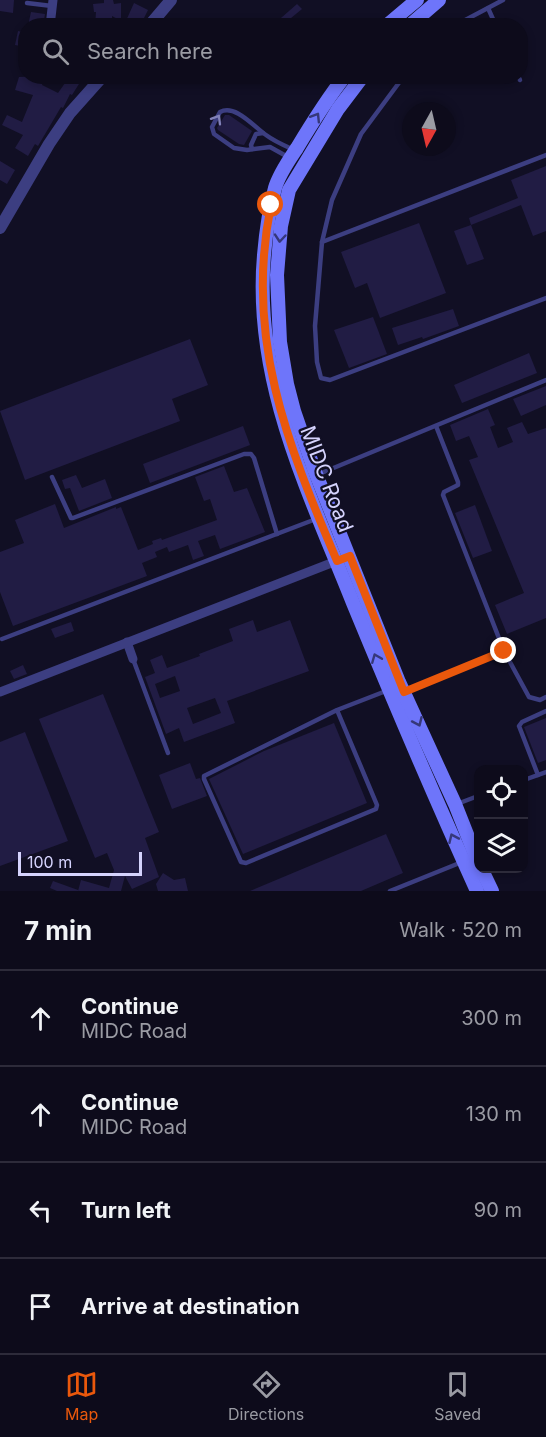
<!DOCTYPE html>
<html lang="en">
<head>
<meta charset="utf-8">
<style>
	body { margin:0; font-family:Inter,sans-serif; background:#161424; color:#f1f3f6 }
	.controls { position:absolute; right:18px; bottom:18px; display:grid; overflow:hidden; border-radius:12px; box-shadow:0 3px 9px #0003 }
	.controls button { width:54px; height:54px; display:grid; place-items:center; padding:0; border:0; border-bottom:2px solid #2d2b3a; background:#0d0b1b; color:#f1f3f6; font:30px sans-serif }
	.compass { position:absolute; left:402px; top:102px; width:54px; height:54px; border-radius:50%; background:#0d0b1b; box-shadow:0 3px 9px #0003; rotate:188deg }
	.scale { position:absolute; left:18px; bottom:15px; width:124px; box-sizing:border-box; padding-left:6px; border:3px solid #d5d3fd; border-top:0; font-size:16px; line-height:21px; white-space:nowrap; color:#d5d3fd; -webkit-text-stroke:4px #110f24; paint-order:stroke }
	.stop { position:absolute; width:18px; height:18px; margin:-14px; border:4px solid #ea580c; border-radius:50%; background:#fff }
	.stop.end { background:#ea580c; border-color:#fff; box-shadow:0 2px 6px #0008 }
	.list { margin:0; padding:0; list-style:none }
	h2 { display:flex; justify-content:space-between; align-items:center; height:78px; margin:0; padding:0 24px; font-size:26px }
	h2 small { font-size:20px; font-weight:400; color:#9a9ba3 }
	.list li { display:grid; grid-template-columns:39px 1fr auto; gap:18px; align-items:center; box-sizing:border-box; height:96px; padding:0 24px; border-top:2px solid #2d2b3a }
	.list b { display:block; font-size:22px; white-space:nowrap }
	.list p { margin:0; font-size:20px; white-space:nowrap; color:#9a9ba3 }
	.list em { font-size:20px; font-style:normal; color:#9a9ba3 }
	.icon { flex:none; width:33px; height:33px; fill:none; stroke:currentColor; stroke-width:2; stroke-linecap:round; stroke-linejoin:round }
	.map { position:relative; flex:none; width:546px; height:891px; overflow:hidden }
	.search { position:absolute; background:#0d0b1b; box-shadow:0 3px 9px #0003; left:18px; right:18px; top:18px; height:66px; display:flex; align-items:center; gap:15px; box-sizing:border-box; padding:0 21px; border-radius:24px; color:#9a9ba3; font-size:22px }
	.sheet { height:462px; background:#0d0b1b }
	nav { display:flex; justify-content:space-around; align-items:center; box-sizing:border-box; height:84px; border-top:2px solid #2d2b3a; background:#0d0b1b; font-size:16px; color:#9a9ba3 }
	nav a { display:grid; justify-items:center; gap:3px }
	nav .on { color:#ea580c }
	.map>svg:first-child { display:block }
	.building { fill:#211c44; fill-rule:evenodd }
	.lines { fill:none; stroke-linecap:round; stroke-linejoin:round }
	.service { stroke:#3c3e81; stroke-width:4.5 }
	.minor { stroke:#3c3e81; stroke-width:9 }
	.tertiary { stroke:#3c3e81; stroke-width:12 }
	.secondary { stroke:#6e75fa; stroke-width:14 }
	.oneway { stroke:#36387a }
	.oneway2 { stroke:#8181b9 }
	.route { stroke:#ea580c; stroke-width:8 }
	.labels { text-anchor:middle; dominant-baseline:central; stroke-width:4.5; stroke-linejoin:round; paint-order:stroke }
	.street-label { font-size:21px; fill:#d5d3fd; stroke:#110f24 }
</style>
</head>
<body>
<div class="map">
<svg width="546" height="891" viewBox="0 0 546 891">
	<rect width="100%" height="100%" fill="#110f24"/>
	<g class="building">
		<path d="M 0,0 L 14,0 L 13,13 L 0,11 Z"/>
		<path d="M 104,0 L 113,0 L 114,4 L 121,3 L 121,21 L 112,16 L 112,26 L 95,26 L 96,12 L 94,12 L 93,4 L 104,3 Z"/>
		<path d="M 134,3 L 148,10 L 142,22 L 138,20 L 134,26 L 130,26 L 125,23 Z"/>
		<path d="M 297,4 L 302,9 L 285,23 L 281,18 Z"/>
		<path d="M 31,12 L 45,14 L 43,26 L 28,26 Z"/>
		<path d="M 18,31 L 26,33 L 26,47 L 15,45 Z"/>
		<path d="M 44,76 L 42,85 L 58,93 L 70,76 L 84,76 L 72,95 L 70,94 L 63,108 L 61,107 L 38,146 L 35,144 L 28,156 L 15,148 L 23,135 L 2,125 L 7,115 L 22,122 L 33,95 L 15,90 L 19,77 Z"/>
		<path d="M 225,115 L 229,115 L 252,131 L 244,145 L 239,144 L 218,130 L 217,128 Z"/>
		<path d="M 0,161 L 15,170 L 7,184 L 0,180 Z"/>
		<path d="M 546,166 L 546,231 L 533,236 L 521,205 L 471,225 L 469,218 L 518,198 L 511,180 Z"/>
		<path d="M 419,223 L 446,293 L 380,318 L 367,283 L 355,288 L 341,252 Z"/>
		<path d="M 471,225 L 484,259 L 467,265 L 454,231 Z"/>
		<path d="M 453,309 L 459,326 L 423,339 L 422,337 L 398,345 L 392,328 Z"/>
		<path d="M 373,317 L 387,354 L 349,368 L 334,330 Z"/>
		<path d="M 190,339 L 208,385 L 172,399 L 180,421 L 25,480 L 0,411 Z"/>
		<path d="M 529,353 L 537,373 L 462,403 L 454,385 Z"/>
		<path d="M 546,386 L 546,405 L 521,416 L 513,399 Z"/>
		<path d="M 488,409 L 495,425 L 490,427 L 498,448 L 513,442 L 507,428 L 522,422 L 528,434 L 546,428 L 546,618 L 507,634 L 495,605 L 524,593 L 469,460 L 478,457 L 469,436 L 456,441 L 450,425 Z"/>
		<path d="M 243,426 L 250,445 L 150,483 L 143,464 Z"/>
		<path d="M 224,466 L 234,492 L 247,488 L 265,532 L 220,549 L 215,535 L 198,541 L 204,556 L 193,560 L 188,545 L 169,552 L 167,547 L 155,552 L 157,557 L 142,563 L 147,576 L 13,626 L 0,592 L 0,552 L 24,543 L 15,520 L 55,504 L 64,528 L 116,507 L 116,509 L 121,507 L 138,550 L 153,544 L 152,541 L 161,538 L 162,540 L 217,520 L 210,499 L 204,501 L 195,477 Z"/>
		<path d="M 76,475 L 82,488 L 105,479 L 112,498 L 79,511 L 70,488 L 65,489 L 62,480 Z"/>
		<path d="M 475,505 L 492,551 L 473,558 L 455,513 Z"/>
		<path d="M 253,620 L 257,632 L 290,620 L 309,671 L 227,701 L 235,723 L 184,742 L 179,728 L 166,734 L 145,677 L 155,673 L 150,660 L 162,655 L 167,668 L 200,656 L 199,654 L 233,641 L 229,629 ZM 175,676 L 180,691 L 160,698 L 155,684 ZM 215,698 L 221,713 L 193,724 L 187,708 Z"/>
		<path d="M 71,622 L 74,631 L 55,638 L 51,629 Z"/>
		<path d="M 23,665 L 27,674 L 14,679 L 10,671 Z"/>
		<path d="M 103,694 L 159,832 L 145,838 L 159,877 L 132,889 L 125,876 L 121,891 L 78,891 L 81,880 L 109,888 L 114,870 L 107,853 L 95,858 L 39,719 Z"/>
		<path d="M 546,718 L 546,760 L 538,763 L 524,727 Z"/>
		<path d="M 334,723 L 367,803 L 243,854 L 209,779 L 264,751 Z"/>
		<path d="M 25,732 L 68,841 L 0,866 L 0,742 Z"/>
		<path d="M 190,763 L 196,779 L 200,778 L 207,796 L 172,809 L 159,775 Z"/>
		<path d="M 386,834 L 403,873 L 361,891 L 250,891 Z"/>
		<path d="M 163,873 L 174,880 L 185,878 L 188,891 L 158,891 L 156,884 Z"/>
		<path d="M 53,881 L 78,890 L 78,891 L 57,891 L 50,888 Z"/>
	</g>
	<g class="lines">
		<g class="service">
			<path d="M 27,3 L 52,6"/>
			<path d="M 488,8 L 496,26"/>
			<path d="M 454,26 L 503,0"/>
			<path d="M 404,76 L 361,134 L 332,200 L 322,242 L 315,326 L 317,362 L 321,378 L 330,380 L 546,298"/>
			<path d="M 518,76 L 520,80"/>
			<path d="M 252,149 L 251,145 L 256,134 L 263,133"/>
			<path d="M 288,157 L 270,147 L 247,150 L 234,148 L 214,134 L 212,127 L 220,112 C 236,104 254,127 266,135 C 274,141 283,145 292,149"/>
			<path d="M 322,242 L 546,155"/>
			<path d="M 436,426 L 458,482 L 458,485 L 444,492 L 443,495 L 504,651 L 529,697 L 540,700 L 546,697"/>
			<path d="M 319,474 L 546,380"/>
			<path d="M 52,477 L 71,518 L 73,518 L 244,454 L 251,454 L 254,458 L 277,534"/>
			<path d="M 2,639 L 316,519"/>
			<path d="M 133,659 L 168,753"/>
			<path d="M 406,691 L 504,651"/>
			<path d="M 337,710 L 377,805 L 376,809 L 246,863 L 241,862 L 204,779 L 204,776 L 337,710 L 386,691"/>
			<path d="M 538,775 L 519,726 L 522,722 L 546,711"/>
			<path d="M 524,780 L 546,772"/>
			<path d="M 457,804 L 478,796"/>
			<path d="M 390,891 L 462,862"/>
		</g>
		<g class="minor">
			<path d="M 50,26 L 53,0"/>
			<path d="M 127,642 L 133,659"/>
			<path d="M 0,692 L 339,560"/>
		</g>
		<g class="tertiary">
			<path d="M 149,26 L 171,0"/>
			<path d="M 0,228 L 49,144 L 70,113 L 103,76"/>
		</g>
		<g class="secondary">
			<path d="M 386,26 L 417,0"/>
			<path d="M 409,26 L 439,0"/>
			<path d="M 345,76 C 327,99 312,123 297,148 C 289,160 279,174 275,188 C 269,210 266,232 264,255 C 253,380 308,490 353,603 C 393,700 434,796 477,891"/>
			<path d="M 363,76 L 338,109 L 289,190 L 281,226 L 277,275 L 280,342 L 287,384 L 294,411 L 314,469 L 399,682 L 455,804 L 478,862"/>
			<path d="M 481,868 L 492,891"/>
		</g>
	</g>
	<defs><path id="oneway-chevron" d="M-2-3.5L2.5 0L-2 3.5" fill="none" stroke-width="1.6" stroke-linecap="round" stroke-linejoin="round" transform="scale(1.5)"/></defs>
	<g class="oneway">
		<use href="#oneway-chevron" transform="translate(316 117) rotate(-58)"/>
		<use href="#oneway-chevron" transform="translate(280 238) rotate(95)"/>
		<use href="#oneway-chevron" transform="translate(376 658) rotate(-112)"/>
		<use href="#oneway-chevron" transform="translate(418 722) rotate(66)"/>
		<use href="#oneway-chevron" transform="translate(453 838) rotate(-114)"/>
	</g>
	<use class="oneway2" href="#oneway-chevron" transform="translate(217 119) rotate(-59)"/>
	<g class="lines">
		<path class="route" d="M 271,205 C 244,336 287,444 337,561 L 350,556 L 404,692 L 504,651"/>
	</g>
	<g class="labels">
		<g class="street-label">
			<text transform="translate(327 479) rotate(69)">MIDC Road</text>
		</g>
	</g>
</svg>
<div class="controls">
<button><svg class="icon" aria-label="locate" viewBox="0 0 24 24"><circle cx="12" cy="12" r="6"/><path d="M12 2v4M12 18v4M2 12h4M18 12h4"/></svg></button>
<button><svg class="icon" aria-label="layers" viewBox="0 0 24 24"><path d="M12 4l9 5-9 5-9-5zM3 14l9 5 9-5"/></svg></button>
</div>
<svg class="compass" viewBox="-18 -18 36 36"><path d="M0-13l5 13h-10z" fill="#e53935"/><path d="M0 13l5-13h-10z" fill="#9a9ba3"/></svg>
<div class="scale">100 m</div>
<div class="stop" style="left:271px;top:205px"></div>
<div class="stop end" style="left:504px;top:651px"></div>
<div class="search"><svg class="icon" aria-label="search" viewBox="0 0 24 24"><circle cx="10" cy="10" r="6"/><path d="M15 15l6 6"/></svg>Search here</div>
</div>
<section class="sheet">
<h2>7 min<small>Walk · 520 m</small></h2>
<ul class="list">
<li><svg class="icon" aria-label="ahead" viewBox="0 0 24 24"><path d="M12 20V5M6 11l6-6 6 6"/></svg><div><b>Continue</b><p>MIDC Road</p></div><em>300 m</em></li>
<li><svg class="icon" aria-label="ahead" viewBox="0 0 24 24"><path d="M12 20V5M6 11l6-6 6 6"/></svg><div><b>Continue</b><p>MIDC Road</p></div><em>130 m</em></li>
<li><svg class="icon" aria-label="left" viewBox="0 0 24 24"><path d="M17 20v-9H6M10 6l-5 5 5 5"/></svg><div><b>Turn left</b></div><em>90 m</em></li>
<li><svg class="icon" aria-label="arrive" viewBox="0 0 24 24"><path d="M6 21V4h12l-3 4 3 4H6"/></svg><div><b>Arrive at destination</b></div></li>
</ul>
</section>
<nav>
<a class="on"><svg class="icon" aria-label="map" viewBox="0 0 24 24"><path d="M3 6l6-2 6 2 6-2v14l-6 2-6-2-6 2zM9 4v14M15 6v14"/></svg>Map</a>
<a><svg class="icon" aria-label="directions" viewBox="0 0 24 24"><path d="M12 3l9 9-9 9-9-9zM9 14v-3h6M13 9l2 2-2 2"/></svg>Directions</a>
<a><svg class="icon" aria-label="saved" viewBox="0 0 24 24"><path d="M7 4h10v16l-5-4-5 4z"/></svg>Saved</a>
</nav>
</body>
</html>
